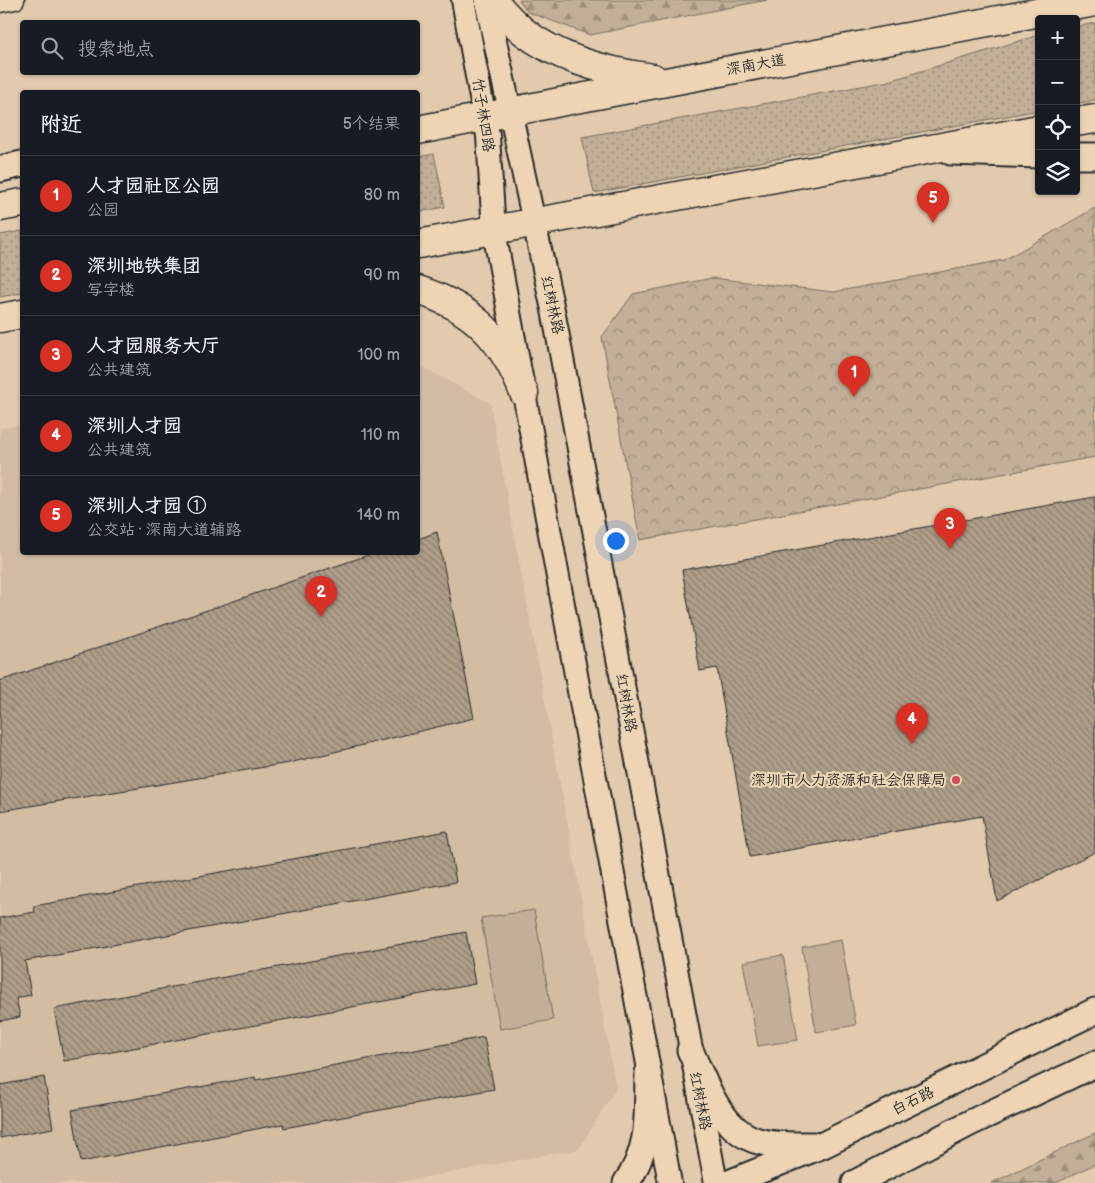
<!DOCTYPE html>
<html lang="zh">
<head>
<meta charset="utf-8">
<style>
	body { margin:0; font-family:"Balsamiq Sans","LXGW WenKai TC",sans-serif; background:#20242c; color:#f1f3f6 }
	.controls { position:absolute; right:15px; top:15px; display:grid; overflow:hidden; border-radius:5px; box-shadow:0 1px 4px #0004 }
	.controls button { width:45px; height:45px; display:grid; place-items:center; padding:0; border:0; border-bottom:1px solid #363941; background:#171b24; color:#f1f3f6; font:25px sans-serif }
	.you { position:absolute; left:615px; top:540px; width:18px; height:18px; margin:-12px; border:4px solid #fff; border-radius:50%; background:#1a73e8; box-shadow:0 0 0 8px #1a73e833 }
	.badge { display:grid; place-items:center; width:32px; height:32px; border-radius:50%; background:#d93025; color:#fff; font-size:16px; font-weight:700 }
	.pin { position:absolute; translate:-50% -41px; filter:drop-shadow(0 1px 2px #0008) }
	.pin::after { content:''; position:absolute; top:26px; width:18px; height:15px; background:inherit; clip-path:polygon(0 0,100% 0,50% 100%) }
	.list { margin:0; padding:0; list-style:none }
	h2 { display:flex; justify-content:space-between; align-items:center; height:65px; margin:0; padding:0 20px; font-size:21px }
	h2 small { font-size:16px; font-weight:400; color:#9ea1a6 }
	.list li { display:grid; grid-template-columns:32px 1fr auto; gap:15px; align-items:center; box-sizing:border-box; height:80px; padding:0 20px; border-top:1px solid #363941 }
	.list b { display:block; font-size:19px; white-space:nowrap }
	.list p { margin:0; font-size:16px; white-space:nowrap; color:#9ea1a6 }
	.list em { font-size:16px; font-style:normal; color:#9ea1a6 }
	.icon { flex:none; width:28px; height:28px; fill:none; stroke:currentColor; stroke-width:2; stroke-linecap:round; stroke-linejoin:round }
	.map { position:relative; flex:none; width:1095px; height:1183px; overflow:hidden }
	.search { position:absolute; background:#171b24; box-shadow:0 1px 4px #0004; left:20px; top:20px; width:400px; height:55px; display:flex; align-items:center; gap:12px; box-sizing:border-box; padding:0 18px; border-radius:5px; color:#9ea1a6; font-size:19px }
	.panel { position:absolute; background:#171b24; box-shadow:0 1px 4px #0004; left:20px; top:90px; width:400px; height:465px; border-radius:5px }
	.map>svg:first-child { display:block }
	.built { fill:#d2bca2 }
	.grass { fill:url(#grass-dots); stroke:#776d61 }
	.forest { fill:url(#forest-firs); stroke:#776d61 }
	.park { fill:url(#park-crowns); stroke:#776d61 }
	.pitch { fill:#c3af97; stroke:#776d61 }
	.building { fill:url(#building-back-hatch); stroke:#2b2b2b }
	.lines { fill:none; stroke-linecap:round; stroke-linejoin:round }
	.minor-casing { stroke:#2b2b2b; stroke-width:21 }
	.tertiary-casing { stroke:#2b2b2b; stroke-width:26 }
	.secondary-casing { stroke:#2b2b2b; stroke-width:29 }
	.primary-casing { stroke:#2b2b2b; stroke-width:31 }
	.minor { stroke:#edd4b5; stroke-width:18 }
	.tertiary { stroke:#edd4b5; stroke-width:22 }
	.secondary { stroke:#edd4b5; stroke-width:25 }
	.primary { stroke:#edd4b5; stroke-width:28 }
	.poi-dot { fill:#d1495b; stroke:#edd4b5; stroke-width:2 }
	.labels { text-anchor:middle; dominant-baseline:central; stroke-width:4.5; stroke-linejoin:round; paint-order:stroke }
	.street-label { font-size:15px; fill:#2b2b2b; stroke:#edd4b5 }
	.poi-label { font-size:15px; fill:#2b2b2b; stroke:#edd4b5; text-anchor:end }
</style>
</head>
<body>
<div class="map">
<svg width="1095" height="1183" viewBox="0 0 1095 1183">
	<defs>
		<pattern id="grass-dots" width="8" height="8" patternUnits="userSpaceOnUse" patternTransform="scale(1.25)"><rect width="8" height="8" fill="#c3af97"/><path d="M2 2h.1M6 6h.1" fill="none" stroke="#9f8f7b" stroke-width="1.8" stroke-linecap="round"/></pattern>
		<pattern id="forest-firs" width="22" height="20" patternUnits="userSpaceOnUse" patternTransform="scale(1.25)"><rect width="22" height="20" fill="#c3af97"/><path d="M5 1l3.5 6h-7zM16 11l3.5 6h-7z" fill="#9f8f7b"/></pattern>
		<pattern id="park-crowns" width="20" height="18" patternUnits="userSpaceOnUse" patternTransform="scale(1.25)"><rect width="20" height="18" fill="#c3af97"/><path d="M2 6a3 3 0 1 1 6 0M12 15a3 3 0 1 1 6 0" fill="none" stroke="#9f8f7b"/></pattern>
		<pattern id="building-back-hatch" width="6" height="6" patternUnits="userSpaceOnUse" patternTransform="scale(1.25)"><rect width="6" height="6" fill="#ae9d88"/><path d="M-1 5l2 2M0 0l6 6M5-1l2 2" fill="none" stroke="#8e806f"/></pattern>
	</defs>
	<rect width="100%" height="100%" fill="#e1caad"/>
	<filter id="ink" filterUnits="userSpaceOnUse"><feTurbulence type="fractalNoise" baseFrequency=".02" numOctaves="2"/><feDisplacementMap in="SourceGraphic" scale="10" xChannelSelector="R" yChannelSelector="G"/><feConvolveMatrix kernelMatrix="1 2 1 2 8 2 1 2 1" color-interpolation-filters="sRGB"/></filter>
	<g filter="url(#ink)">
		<path class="built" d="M 418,365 L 490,403 L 616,1088 L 579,1149 L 393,1183 L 0,1183 L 0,428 L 22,425 L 22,552 L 418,552 Z"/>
		<g class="grass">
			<path d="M 1095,23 L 1095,100 L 1076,104 L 1076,27 Z"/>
			<path d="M 1039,35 L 1039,110 L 594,193 L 582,137 L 889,81 Z"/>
			<path d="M 434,154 L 445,207 L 418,212 L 418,157 Z"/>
			<path d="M 22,231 L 22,293 L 0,297 L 0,235 Z"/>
		</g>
		<g class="forest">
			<path d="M 519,0 L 767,0 L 590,35 L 528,12 Z"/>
			<path d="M 1095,1133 L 1095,1164 L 1056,1183 L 992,1183 Z"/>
		</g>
		<path class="park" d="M 1095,208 L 1095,457 L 640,540 L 602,337 L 633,294 L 712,278 L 834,292 L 1004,260 Z"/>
		<g class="pitch">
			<path d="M 534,910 L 553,1020 L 500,1029 L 481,918 Z"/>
			<path d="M 841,940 L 856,1025 L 816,1032 L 802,947 Z"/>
			<path d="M 783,955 L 798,1040 L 758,1046 L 743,962 Z"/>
		</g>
		<g class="building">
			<path d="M 1095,497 L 1095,852 L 997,901 L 982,816 L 750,857 L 717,668 L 700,671 L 682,570 Z"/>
			<path d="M 437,532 L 474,718 L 289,763 L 0,811 L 0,681 L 377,552 L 418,552 L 418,539 Z"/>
			<path d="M 447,831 L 456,882 L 25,961 L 31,995 L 16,998 L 20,1017 L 0,1021 L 0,918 L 35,912 L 34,906 Z"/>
			<path d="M 466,932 L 475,984 L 64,1061 L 54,1009 Z"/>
			<path d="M 484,1037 L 494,1089 L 284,1128 L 283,1124 L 81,1162 L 72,1110 L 255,1077 L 256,1080 Z"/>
			<path d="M 44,1077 L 53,1128 L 0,1138 L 0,1085 Z"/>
		</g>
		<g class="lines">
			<defs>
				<path id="minor" d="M 0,3 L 15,0"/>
				<g id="tertiary">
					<path d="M 463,0 L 488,136 L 494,231 L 670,1183"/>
					<path d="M 486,0 L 553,310 L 716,1183"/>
				</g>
				<g id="secondary">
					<path d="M 951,152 L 1039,155"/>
					<path d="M 1076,156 L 1095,156"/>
					<path d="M 0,169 L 22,164"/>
					<path d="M 690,1050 C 705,1083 720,1130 758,1141 C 776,1146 795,1145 813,1145"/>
					<path d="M 626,1183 C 651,1148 647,1114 648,1073"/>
					<path d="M 729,1183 L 823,1145 L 1095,1011"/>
					<path d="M 855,1183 L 970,1123 L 1095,1064"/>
				</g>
				<g id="primary">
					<path d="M 493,0 C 502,11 512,22 523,31 C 559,60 608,72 653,78"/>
					<path d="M 1076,122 L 1095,119"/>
					<path d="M 418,130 L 575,99 L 1095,2"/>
					<path d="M 0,207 L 22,203"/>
					<path d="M 418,244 L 1039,129"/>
					<path d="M 418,290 C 474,308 503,339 524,393"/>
					<path d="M 0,318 L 22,314"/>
				</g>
			</defs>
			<use href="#minor" class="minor-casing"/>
			<use href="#tertiary" class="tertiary-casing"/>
			<use href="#secondary" class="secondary-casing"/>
			<use href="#primary" class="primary-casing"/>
			<use href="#minor" class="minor"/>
			<use href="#tertiary" class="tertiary"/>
			<use href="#secondary" class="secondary"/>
			<use href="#primary" class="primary"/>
		</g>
	</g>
	<circle class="poi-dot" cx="956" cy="780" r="5"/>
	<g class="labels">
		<g class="street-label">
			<text transform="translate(756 65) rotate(-10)">深南大道</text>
			<text transform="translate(483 115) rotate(81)">竹子林四路</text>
			<text transform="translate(552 305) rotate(78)">红树林路</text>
			<text transform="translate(626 703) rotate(80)">红树林路</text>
			<text transform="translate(700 1101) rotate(79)">红树林路</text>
			<text transform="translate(913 1101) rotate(-26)">白石路</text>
		</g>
		<g class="poi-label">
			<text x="946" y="780">深圳市人力资源和社会保障局</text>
		</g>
	</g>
</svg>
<div class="controls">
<button>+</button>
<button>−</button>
<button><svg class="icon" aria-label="locate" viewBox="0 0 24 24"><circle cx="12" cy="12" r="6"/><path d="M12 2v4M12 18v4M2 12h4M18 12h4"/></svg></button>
<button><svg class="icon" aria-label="layers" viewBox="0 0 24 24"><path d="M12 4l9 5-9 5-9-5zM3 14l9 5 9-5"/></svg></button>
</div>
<div class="you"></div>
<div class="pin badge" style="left:854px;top:397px">1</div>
<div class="pin badge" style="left:321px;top:617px">2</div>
<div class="pin badge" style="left:950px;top:549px">3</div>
<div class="pin badge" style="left:912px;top:744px">4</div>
<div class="pin badge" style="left:933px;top:223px">5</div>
<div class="search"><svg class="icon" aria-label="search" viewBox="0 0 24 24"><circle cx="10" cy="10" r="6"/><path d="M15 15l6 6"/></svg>搜索地点</div>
<section class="panel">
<h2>附近<small>5个结果</small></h2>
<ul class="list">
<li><span class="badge">1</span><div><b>人才园社区公园</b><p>公园</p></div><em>80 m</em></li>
<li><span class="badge">2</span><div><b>深圳地铁集团</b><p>写字楼</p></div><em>90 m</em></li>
<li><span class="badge">3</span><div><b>人才园服务大厅</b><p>公共建筑</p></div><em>100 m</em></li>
<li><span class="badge">4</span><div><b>深圳人才园</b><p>公共建筑</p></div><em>110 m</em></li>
<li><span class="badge">5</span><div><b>深圳人才园 ①</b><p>公交站 · 深南大道辅路</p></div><em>140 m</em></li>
</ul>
</section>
</div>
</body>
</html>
